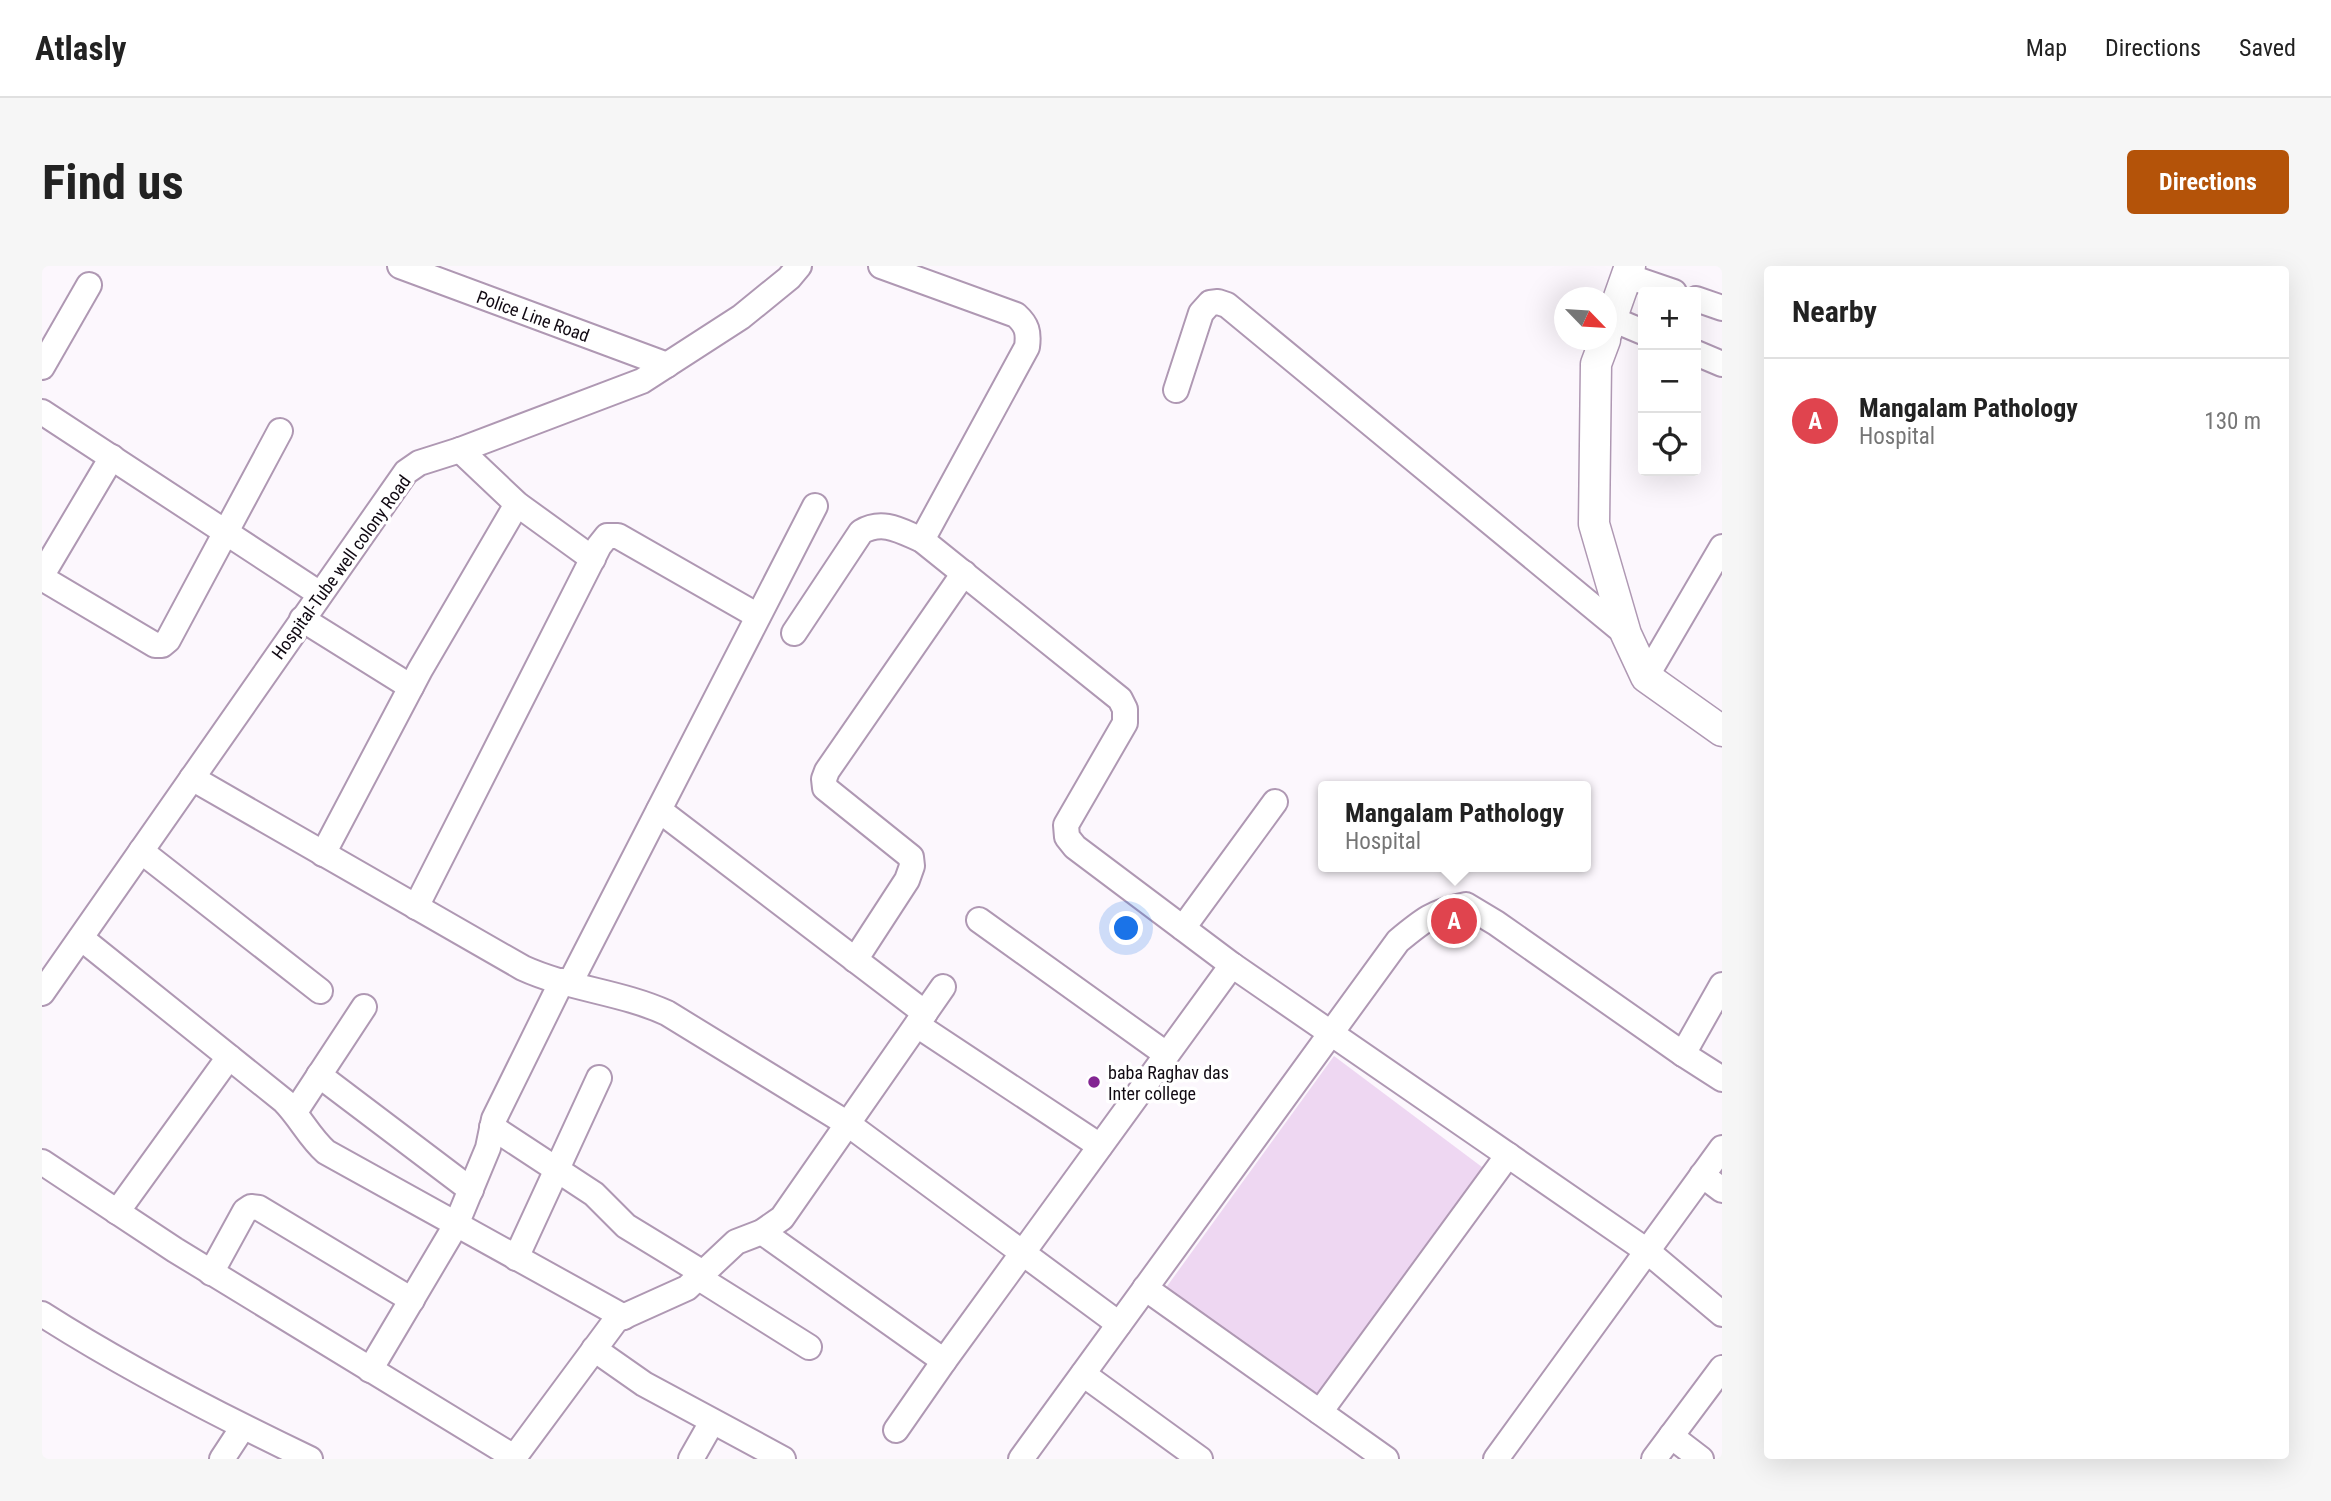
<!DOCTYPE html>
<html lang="en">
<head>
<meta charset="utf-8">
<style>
	body { margin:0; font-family:"Roboto Condensed",sans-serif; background:#f6f6f6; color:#222 }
	.controls { position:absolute; right:21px; top:21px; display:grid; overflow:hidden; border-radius:7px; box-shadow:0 7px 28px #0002 }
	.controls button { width:63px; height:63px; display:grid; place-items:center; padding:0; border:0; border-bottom:2px solid #e0e0e0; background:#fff; color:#222; font:35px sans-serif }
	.compass { position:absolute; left:1512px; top:21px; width:63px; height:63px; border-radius:50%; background:#fff; box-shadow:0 7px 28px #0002; rotate:115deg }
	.you { position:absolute; left:1085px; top:663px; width:24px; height:24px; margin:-18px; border:5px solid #fff; border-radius:50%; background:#1a73e8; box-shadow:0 0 0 10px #1a73e833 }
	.badge { display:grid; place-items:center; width:46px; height:46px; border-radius:50%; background:#b45309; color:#fff; font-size:23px; font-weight:700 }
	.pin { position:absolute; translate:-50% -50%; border:4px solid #fff; box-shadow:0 2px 7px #0006 }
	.popup { position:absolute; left:1276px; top:515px; width:273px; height:91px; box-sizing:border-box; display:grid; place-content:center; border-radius:7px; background:#fff; filter:drop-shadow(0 2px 5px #0005); font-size:23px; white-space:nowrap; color:#767676 }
	.popup b { font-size:26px; color:#222 }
	.popup::after { content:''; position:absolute; left:50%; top:100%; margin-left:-14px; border:14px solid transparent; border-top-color:#fff }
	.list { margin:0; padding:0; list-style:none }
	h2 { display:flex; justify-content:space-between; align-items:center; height:91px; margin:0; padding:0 28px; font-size:30px }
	h2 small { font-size:23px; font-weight:400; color:#767676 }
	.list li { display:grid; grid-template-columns:46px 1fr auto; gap:21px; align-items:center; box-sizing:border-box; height:126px; padding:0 28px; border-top:2px solid #e0e0e0 }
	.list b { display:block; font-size:26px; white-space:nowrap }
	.list p { margin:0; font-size:23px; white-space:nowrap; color:#767676 }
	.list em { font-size:23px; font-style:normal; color:#767676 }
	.icon { flex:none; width:38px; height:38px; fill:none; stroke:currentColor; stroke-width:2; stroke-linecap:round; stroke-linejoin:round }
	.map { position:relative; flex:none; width:1680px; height:1193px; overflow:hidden; border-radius:7px }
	header { display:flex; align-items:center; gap:42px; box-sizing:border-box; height:98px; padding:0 35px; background:#fff; border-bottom:2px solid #e0e0e0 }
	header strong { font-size:33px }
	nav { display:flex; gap:38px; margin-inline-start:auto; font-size:24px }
	.intro { display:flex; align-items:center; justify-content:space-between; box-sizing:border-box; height:168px; padding:0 42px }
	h1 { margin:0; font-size:49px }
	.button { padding:18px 32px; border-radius:7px; background:#b45309; color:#fff; font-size:24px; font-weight:700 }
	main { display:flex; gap:42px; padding:0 42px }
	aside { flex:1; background:#fff; border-radius:7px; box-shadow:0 7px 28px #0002 }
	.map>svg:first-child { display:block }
	.green { fill:#eed7f2 }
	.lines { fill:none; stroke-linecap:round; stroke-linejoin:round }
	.minor-casing { stroke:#af98b3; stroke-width:28 }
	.major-casing { stroke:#af98b3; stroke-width:33 }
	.minor { stroke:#fff; stroke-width:24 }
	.major { stroke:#fff; stroke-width:30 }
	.poi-dot { fill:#832692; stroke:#fff; stroke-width:2.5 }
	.labels { text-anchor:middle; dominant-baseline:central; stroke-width:7; stroke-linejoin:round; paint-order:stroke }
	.street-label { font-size:18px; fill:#100912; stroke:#fff }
	.poi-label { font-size:18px; fill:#100912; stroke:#fff; text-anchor:start }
</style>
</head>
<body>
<header>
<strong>Atlasly</strong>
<nav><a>Map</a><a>Directions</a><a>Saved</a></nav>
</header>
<div class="intro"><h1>Find us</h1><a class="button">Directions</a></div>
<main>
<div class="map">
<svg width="1680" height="1193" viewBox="0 0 1680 1193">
	<rect width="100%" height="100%" fill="#fcf7fd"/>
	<path class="green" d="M 1292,790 L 1448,907 L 1282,1135 L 1123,1023 Z"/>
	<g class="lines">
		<defs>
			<g id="minor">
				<path d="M 358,0 L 625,99"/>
				<path d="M 839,0 L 974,49 C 985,59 987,66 985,81 L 880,274"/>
				<path d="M 1585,10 L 1632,26"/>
				<path d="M 1654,33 L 1680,42"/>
				<path d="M 1570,53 L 1601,66"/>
				<path d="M 1654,87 L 1680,98"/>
				<path d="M 0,101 L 47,19"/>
				<path d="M 1134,124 L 1159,47 L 1168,37 L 1176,36 L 1185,39 L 1584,368"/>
				<path d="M 0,146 L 278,328"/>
				<path d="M 418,184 L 475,238 L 551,293"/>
				<path d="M 0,309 L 70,191"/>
				<path d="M 0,312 L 113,379 L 120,379 L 126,374 L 238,165"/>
				<path d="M 260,353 L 369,421"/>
				<path d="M 752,367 L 819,266 C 841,253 859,265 880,274 L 1078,433 L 1083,443 L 1083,457 L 1024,559 L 1025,571 L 1033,581 L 1190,699 L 1605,985 L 1680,1048"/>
				<path d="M 1604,411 L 1680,281"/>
				<path d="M 150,512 L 481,702 C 527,723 579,726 625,747 L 806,858 L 1077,1058"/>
				<path d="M 617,544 L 883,747"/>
				<path d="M 99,585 L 278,725"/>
				<path d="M 281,588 L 378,404 L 475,238"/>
				<path d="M 374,641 L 557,280 L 565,270 L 576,270 L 716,350"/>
				<path d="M 937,654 L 1124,788"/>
				<path d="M 1141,662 L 1233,536"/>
				<path d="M 39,672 L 242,835 C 258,851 267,871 284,886 L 582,1051"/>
				<path d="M 813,694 L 865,614 L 870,600 L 869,591 L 783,522 L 782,513 L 785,505 L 922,307"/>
				<path d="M 528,717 L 773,240"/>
				<path d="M 0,727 L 364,206 L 377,197 L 418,184 L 600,115 L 699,51 L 747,12 L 757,0"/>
				<path d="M 875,759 L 1058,880"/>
				<path d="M 1641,788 L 1680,719"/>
				<path d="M 277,809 L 429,924"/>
				<path d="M 253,846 L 322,741"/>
				<path d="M 450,861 L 552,928 L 584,960 L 661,1007"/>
				<path d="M 0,896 L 133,984 L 472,1191"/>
				<path d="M 1660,909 L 1680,924"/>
				<path d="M 75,946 L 187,791"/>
				<path d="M 720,966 L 902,1095"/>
				<path d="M 474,992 L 557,812"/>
				<path d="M 169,1007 L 203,945 L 209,941 L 217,942 L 370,1034"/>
				<path d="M 657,1012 L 767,1081"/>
				<path d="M 1103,1022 L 1344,1193"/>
				<path d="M 0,1048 C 86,1103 176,1149 268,1193"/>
				<path d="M 552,1083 L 602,1118 L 741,1193"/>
				<path d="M 328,1104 L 414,959 L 446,882 L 452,853 L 520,715"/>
				<path d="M 1041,1108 L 1158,1193"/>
				<path d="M 1278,1146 L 1466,889"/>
				<path d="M 854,1164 L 902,1095 L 1190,699"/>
				<path d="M 1629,1170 L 1659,1193"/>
				<path d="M 180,1193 L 201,1161"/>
				<path d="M 471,1193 L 574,1054 L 645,1022 L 694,976 L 720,966 L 740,952 L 901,721"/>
				<path d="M 649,1193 L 670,1156"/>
				<path d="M 979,1193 L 1356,675 C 1380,655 1392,645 1424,639 L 1454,657 L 1641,788 L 1680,813"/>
				<path d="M 1454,1193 L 1680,882"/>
				<path d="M 1612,1193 L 1680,1102"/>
			</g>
			<g id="major">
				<path d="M 1564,68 L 1588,0"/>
				<path d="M 1563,74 L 1554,98 L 1552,258 L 1584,368 L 1604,411 L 1680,465"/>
			</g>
		</defs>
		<use href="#minor" class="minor-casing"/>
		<use href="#major" class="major-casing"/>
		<use href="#minor" class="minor"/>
		<use href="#major" class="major"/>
	</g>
	<circle class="poi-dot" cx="1052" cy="816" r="7"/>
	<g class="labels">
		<g class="street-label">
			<text transform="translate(491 50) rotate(20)">Police Line Road</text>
			<text transform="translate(299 301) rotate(-54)">Hospital-Tube well colony Road</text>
		</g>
		<g class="poi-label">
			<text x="1066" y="806">baba Raghav das<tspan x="1066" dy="21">Inter college</tspan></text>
		</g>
	</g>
</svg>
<div class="controls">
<button>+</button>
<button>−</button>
<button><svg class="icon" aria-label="locate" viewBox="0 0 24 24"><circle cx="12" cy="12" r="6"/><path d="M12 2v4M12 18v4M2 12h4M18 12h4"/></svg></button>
</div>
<svg class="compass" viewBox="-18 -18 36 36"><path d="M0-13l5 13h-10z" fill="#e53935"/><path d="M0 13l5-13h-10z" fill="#767676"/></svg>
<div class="you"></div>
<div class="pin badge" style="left:1412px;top:655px;background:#e0444e">A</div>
<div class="popup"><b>Mangalam Pathology</b>Hospital</div>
</div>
<aside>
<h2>Nearby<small></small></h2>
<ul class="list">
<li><span class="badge" style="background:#e0444e">A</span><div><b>Mangalam Pathology</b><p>Hospital</p></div><em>130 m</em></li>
</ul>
</aside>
</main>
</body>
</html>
